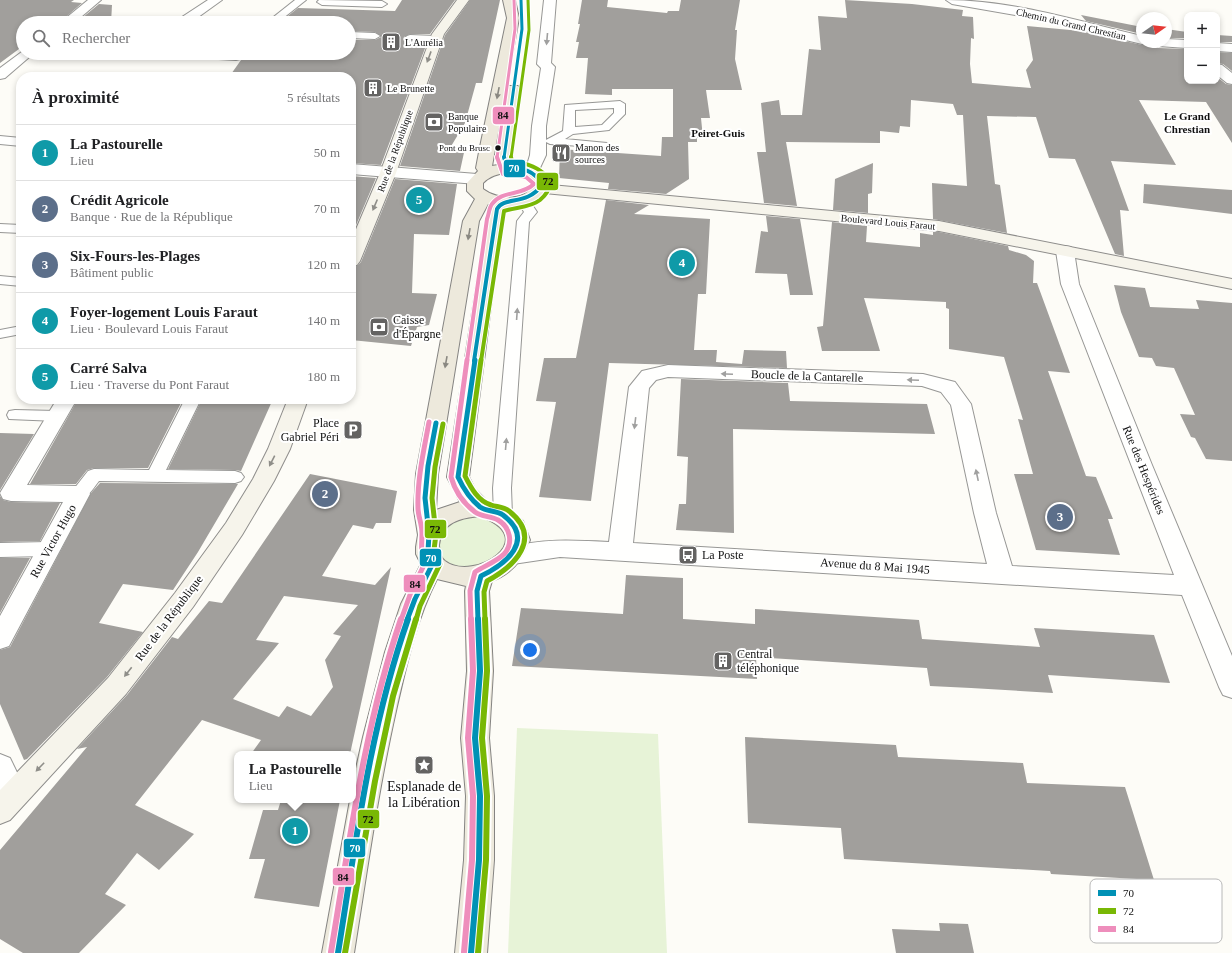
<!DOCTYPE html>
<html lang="fr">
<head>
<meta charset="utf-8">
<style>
	body { margin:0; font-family:Georgia,serif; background:#f6f6f6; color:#202124 }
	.controls { position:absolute; right:12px; top:12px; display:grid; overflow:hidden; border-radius:8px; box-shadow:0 2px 6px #0003 }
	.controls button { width:36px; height:36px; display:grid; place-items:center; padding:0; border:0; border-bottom:1px solid #e0e0e0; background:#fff; color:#202124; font:20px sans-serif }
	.compass { position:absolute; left:1136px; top:12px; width:36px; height:36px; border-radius:50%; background:#fff; box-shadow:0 2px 6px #0003; rotate:76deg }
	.you { position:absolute; left:530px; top:650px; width:14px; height:14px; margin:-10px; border:3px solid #fff; border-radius:50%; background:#1a73e8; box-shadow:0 0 0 6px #1a73e833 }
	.badge { display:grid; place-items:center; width:26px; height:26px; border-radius:50%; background:#111827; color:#fff; font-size:13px; font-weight:700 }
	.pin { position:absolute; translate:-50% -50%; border:2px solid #fff; box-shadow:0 1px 4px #0006 }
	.popup { position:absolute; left:234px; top:751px; width:122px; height:52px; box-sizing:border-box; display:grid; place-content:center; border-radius:8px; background:#fff; filter:drop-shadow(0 1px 3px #0005); font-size:13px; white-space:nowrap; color:#757577 }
	.popup b { font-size:15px; color:#202124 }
	.popup::after { content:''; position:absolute; left:50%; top:100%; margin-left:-8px; border:8px solid transparent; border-top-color:#fff }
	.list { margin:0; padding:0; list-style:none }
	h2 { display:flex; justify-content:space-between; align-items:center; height:52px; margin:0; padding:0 16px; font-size:17px }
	h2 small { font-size:13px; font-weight:400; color:#757577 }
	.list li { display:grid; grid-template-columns:26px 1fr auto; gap:12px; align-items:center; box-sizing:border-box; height:56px; padding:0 16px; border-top:1px solid #e0e0e0 }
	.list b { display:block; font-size:15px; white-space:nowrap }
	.list p { margin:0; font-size:13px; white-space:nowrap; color:#757577 }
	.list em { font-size:13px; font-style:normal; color:#757577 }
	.icon { flex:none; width:22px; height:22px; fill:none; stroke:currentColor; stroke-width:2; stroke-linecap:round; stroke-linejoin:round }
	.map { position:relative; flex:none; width:1232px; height:953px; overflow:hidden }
	.search { position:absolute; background:#fff; box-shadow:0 2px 6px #0003; left:16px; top:16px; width:340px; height:44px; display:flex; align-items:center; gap:10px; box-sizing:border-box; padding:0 14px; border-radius:22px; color:#757577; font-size:15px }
	.panel { position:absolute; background:#fff; box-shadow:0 2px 6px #0003; left:16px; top:72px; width:340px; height:332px; border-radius:16px }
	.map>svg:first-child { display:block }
	.green { fill:#e7f3d7 }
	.building { fill:#a19f9c; fill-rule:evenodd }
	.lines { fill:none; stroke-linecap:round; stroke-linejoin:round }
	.lane-casing { stroke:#979795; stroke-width:2 }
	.street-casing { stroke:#979795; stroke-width:2 }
	.secondary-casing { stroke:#8e8d8b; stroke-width:2 }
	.primary-casing { stroke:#858482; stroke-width:2 }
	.lane { fill:#fffffe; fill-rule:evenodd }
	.street { fill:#fffffe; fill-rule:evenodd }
	.secondary { fill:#f6f4eb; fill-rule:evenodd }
	.primary { fill:#ede9dc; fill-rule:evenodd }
	.bus-1-far3-casing { stroke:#fff; stroke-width:5 }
	.bus-1-far2-casing { stroke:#fff; stroke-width:6 }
	.bus-1-far1-casing { stroke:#fff; stroke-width:8 }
	.bus-1-casing { stroke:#fff; stroke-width:10 }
	.bus-2-far3-casing { stroke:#fff; stroke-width:5 }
	.bus-2-far2-casing { stroke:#fff; stroke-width:6 }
	.bus-2-far1-casing { stroke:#fff; stroke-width:8 }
	.bus-2-casing { stroke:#fff; stroke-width:10 }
	.bus-3-far3-casing { stroke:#fff; stroke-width:5 }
	.bus-3-far2-casing { stroke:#fff; stroke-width:6 }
	.bus-3-far1-casing { stroke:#fff; stroke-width:8 }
	.bus-3-casing { stroke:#fff; stroke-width:10 }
	.bus-1-far3 { stroke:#0091b5; stroke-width:3 }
	.bus-1-far2 { stroke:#0091b5; stroke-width:4 }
	.bus-1-far1 { stroke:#0091b5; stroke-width:5 }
	.bus-1 { stroke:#0091b5; stroke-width:6 }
	.bus-2-far3 { stroke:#79b805; stroke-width:3 }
	.bus-2-far2 { stroke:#79b805; stroke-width:4 }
	.bus-2-far1 { stroke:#79b805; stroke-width:5 }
	.bus-2 { stroke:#79b805; stroke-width:6 }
	.bus-3-far3 { stroke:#ee8ebc; stroke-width:3 }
	.bus-3-far2 { stroke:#ee8ebc; stroke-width:4 }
	.bus-3-far1 { stroke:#ee8ebc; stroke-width:5 }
	.bus-3 { stroke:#ee8ebc; stroke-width:6 }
	.oneway { fill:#a0a09f }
	.oneway2 { fill:#8f8e89 }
	.oneway3 { fill:#8a8881 }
	.bus-dot { fill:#111; stroke:#fff; stroke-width:1.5 }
	.labels { text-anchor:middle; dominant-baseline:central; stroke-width:4; stroke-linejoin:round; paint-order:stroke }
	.far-bus-label { font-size:9px; fill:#111; stroke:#fff; text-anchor:end }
	.far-street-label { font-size:10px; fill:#111; stroke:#fff }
	.far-poi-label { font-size:10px; fill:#111; stroke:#fff; text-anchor:start }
	.far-neighbourhood-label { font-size:11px; font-weight:bold; fill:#111; stroke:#fff }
	.poi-label { font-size:12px; fill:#111; stroke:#fff; text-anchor:start }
	.street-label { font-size:12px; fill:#111; stroke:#fff }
	.near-poi-label { font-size:14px; fill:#111; stroke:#fff }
	.key { fill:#fff; stroke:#b8b8b8; stroke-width:1 }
	.key-label { font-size:11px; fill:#111 }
	.line-badge { stroke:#fff; stroke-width:1.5 }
	.badge-label { font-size:11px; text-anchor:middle; font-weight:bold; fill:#fff }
	.pale-badge-label { font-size:11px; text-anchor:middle; font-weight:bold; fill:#111 }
</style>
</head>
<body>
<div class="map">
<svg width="1232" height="953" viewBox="0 0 1232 953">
	<rect width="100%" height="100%" fill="#fdfcf7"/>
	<g class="green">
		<path d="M 467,509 L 513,523 L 505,564 L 441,570 L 429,534 Z"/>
		<path d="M 517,728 L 658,734 L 667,953 L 508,953 Z"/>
	</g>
	<g class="building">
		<path d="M 0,0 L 74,0 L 71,2 L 82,3 L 59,23 L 23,23 L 23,46 L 0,63 Z"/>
		<path d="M 402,0 L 455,0 L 430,34 L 410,34 L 404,37 L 407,42 L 427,43 L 381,165 L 351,163 L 351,76 L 306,74 L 304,77 L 229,77 L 241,60 L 257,56 L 259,53 L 349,53 L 349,40 L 375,40 L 381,37 L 375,32 L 349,31 L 349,23 L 279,23 L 298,8 L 395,11 Z"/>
		<path d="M 470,0 L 500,0 L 482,83 L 476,83 L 465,123 L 450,148 L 465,148 L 460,171 L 400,166 L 445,35 Z"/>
		<path d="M 582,0 L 608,0 L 607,7 L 667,13 L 668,11 L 679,11 L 681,0 L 740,0 L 735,30 L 737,30 L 735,59 L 742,90 L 706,90 L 710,118 L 701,118 L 703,138 L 697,138 L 697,142 L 688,142 L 689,179 L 666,194 L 608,189 L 609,183 L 559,178 L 560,149 L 661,156 L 662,137 L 673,137 L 673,89 L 612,89 L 612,95 L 585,94 L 588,58 L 576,58 L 579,42 L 576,42 L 580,24 L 578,24 Z"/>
		<path d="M 845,0 L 912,4 L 963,10 L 962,16 L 973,17 L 974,39 L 971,38 L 970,64 L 972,83 L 1031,88 L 1026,70 L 1033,60 L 1027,26 L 1081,31 L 1142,45 L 1151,42 L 1158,48 L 1187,49 L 1187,81 L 1217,81 L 1217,77 L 1226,84 L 1232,85 L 1232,143 L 1206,102 L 1139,100 L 1176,165 L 1111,161 L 1129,211 L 1120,210 L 1124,256 L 1115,254 L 1075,159 L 1049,158 L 1036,117 L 987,116 L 995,184 L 1000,185 L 1007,233 L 933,219 L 932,183 L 967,186 L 963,115 L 957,115 L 953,104 L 911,100 L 910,127 L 900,126 L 899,133 L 880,131 L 880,143 L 786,142 L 797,206 L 764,203 L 757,152 L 766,152 L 761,103 L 779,100 L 781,115 L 802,115 L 809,49 L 821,50 L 818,16 L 847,18 Z"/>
		<path d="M 99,4 L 112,5 L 111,23 L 76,23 Z"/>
		<path d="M 1081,15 L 1142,27 L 1142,34 L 1086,21 Z"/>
		<path d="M 1166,29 L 1187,32 L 1187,38 L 1166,38 Z"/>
		<path d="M 1217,35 L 1232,36 L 1232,42 L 1217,42 Z"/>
		<path d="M 1217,52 L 1232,53 L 1232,71 L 1223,64 L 1217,63 Z"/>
		<path d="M 873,163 L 872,193 L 868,194 L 868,213 L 833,210 L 835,179 Z"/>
		<path d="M 351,176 L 376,178 L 351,237 Z"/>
		<path d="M 395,179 L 457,184 L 449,235 L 414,234 L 412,293 L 437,294 L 429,325 L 417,327 L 411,346 L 351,340 L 351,267 L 357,266 L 361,262 Z"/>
		<path d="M 1144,184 L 1232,190 L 1232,214 L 1143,203 Z"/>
		<path d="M 606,200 L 649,205 L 634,214 L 710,219 L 706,294 L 698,294 L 694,350 L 717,350 L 716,362 L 742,364 L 744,350 L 786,351 L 787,368 L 609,363 L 591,501 L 539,497 L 556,402 L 536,401 L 544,358 L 576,358 Z"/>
		<path d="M 766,216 L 800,219 L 813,295 L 790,295 L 787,274 L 755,273 L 761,231 L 768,232 Z"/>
		<path d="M 832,222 L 867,226 L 866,242 L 920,247 L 920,233 L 933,235 L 933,232 L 939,232 L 1008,246 L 1009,250 L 1026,255 L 1034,261 L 1033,283 L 1037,283 L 1070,373 L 1048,371 L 1086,476 L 1096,477 L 1113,519 L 1108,519 L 1120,555 L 1036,550 L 1014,474 L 1033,474 L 1018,419 L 1023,420 L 1004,357 L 949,349 L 949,309 L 946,308 L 946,302 L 864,298 L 880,351 L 822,351 L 817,327 L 823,326 Z"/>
		<path d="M 1114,285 L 1145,288 L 1150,307 L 1199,309 L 1196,300 L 1232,303 L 1232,461 L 1206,459 L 1195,438 L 1191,437 L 1180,414 L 1195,415 L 1174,368 L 1156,366 L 1152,358 L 1139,357 L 1121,312 Z"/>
		<path d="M 681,379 L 788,383 L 790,401 L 927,404 L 935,434 L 733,429 L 734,533 L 676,530 L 679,504 L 686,504 L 688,457 L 677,456 Z"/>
		<path d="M 78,399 L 183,399 L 148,468 L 94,468 L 87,470 L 76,484 L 30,484 Z"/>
		<path d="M 202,399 L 273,399 L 241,471 L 235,470 L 168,469 Z"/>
		<path d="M 0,433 L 34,434 L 0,490 Z"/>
		<path d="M 310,474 L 397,491 L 391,523 L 376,523 L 373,529 L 353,525 L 322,576 L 375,585 L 391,567 L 350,754 L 251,754 L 261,740 L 202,720 L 135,805 L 194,834 L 159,870 L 137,853 L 105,894 L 126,905 L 79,953 L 23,953 L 0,939 L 0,850 L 87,747 L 77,749 L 127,695 L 172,637 L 178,639 L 209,601 L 222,603 ZM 284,596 L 358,605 L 333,634 L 341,636 L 325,660 L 333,687 L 311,716 L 287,706 L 279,717 L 233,699 L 279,643 L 256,640 Z"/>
		<path d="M 100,483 L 238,484 L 198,552 L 173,590 L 123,584 L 99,623 L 143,632 L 107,677 L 27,759 L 24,760 L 0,704 L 0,650 L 10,647 L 91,493 Z"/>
		<path d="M 0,496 L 3,500 L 11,502 L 60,503 L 40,541 L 0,542 Z"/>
		<path d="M 0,558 L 30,558 L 0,613 Z"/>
		<path d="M 626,575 L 683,578 L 683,619 L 755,624 L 755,609 L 919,620 L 922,639 L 1040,647 L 1034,628 L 1154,635 L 1170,683 L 1048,675 L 1053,693 L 971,688 L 930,686 L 927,668 L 756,657 L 757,679 L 512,666 L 521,608 L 623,614 Z"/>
		<path d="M 745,737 L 896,745 L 898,757 L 1023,763 L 1027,783 L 1125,787 L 1154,880 L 1051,874 L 1050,871 L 844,859 L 841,828 L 748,823 Z"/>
		<path d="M 281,800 L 340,800 L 319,907 L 254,898 L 265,859 L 249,859 L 263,810 L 278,810 Z"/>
		<path d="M 939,923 L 968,924 L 974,953 L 896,953 L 892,929 L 940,931 Z"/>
	</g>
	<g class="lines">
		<defs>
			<g id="lane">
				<path d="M 295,0 L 306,0 L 277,23 L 271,23 L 271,19 Z"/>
				<path d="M 319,0 L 382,1 L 387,4 L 382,7 L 322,5 L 317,2 Z"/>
				<path d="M 349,32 L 375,33 L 380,36 L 375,39 L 349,38 Z"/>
				<path d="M 410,35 L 436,36 L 441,39 L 436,42 L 407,40 L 405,38 L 407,36 Z"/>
				<path d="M 160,53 L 258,53 L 257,55 L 236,60 L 165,56 Z"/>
				<path d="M 620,101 L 625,104 L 625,114 L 609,130 L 573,134 L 565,139 L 607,143 L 613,146 L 611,148 L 550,144 L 544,141 L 563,131 L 565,105 ZM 614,108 L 614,113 L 602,125 L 575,127 L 575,110 Z"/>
				<path d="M 523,196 L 527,197 L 537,212 L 529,222 L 511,488 L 512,515 L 509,520 L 503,521 L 497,520 L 494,515 L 493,488 L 517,221 L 524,212 L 517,200 Z"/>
				<path d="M 0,224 L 21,225 L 21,233 L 0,232 Z"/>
				<path d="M 0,276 L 21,278 L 21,286 L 0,284 Z"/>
				<path d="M 21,326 L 21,334 L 0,338 L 0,330 Z"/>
				<path d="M 185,399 L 201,399 L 166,470 L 235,471 L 241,473 L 244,477 L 241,481 L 235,483 L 99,481 C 91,491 86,502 73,498 L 70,494 L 88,471 L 94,469 L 149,470 Z"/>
				<path d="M 15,410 L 57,411 L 63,412 L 65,416 L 63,420 L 57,421 L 9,419 L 7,415 L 9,411 Z"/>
				<path d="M 48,542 L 54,544 L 57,549 L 54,554 L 48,556 L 0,557 L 0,543 Z"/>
			</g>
			<g id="street">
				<path d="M 88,0 L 101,0 L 74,23 L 60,23 Z"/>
				<path d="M 208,0 L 222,0 L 190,23 L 182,23 L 180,20 L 182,17 Z"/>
				<path d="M 544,0 L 556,0 L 551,63 L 555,67 L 546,126 L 546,155 L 539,170 L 529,176 L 524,174 L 521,171 L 527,165 L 530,155 L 532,126 L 541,68 L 537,64 Z"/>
				<path d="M 946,0 C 1012,0 1078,21 1142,36 L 1142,42 L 1147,42 L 1142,44 L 1044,20 L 952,4 Z"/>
				<path d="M 1166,39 L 1187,40 L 1187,48 L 1158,46 L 1152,42 L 1166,42 Z"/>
				<path d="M 1217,43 L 1232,44 L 1232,52 L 1217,51 Z"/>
				<path d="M 23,51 L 23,53 L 34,53 L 5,78 L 0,79 L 0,68 Z"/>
				<path d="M 1217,64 L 1222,65 L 1232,73 L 1232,84 L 1227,83 L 1217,75 Z"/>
				<path d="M 0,136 L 21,138 L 21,146 L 0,144 Z"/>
				<path d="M 351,164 L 477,174 L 483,176 L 485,179 L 483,182 L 477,184 L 351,174 Z"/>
				<path d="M 1065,246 L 1071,247 L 1074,251 L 1079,284 L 1152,465 L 1232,656 L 1232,698 L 1223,695 L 1219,687 L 1182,595 L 560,557 L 513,564 L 505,561 L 501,555 L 505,549 C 539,538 574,540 609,542 L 629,387 L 642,371 L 668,365 L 923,374 L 955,382 L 971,404 L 996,513 L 1012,566 L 1174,575 L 1061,284 L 1056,251 L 1059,247 ZM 668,377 L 922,386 L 941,392 L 951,405 L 974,513 L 987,564 L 633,543 L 649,388 L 656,380 Z"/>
				<path d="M 57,399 L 77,399 L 27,485 L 79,486 L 87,488 L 90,494 L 9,646 L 0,649 L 0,616 L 63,502 L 11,501 L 3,499 L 0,493 Z"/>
				<path d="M 0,754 L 10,758 L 28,795 L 24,804 L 14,808 L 4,804 L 0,797 Z"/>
			</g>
			<g id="secondary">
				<path d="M 457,0 L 469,0 L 444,34 L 396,173 L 360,261 L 357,265 L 351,266 L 351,241 L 380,173 L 432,34 Z"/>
				<path d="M 540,184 L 939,221 L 1232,279 L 1232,289 L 939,231 L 534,192 L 532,189 L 534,186 Z"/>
				<path d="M 288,399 L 308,399 L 290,449 L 274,481 L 242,535 L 193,607 L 126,694 L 10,820 L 0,824 L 0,790 L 108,678 L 175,593 L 226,523 L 253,479 L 268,449 Z"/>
			</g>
			<path id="primary" d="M 503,0 L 515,0 L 519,18 L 492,166 L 498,165 L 498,142 L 506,89 L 508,86 L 518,86 L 520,89 L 513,142 L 513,162 C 527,170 537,163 549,181 C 547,199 532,205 515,207 C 512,207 508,206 506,209 C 504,212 503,218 502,221 L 469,477 L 475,489 L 488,502 L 511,510 L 523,521 L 530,540 C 523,560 512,574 492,581 L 489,591 L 493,671 L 489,738 L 494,796 L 494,860 L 487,953 L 455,953 L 464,860 L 466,796 L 461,738 L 467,671 L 465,591 L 466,586 L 437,579 C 416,620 406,667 396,711 C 378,791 367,872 354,953 L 322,953 L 350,800 L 353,800 L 353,782 L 363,737 L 385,652 L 401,604 L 421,564 L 416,554 L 416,547 L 418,535 L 414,510 L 416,474 L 463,221 L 475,199 L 467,191 L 467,183 L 478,171 L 476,168 L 480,147 L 507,18 ZM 507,173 C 517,173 526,173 533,181 C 530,203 497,200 483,189 L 483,183 C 490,176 497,174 507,173 ZM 488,204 L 491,205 L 486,221 L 447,477 L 460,502 L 436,510 L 438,474 L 479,221 ZM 479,516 C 544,538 474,583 445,561 C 440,557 439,551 439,545 C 441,522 461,518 479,516 Z"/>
		</defs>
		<use href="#lane" class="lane-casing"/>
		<use href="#street" class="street-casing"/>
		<use href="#secondary" class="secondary-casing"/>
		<use href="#primary" class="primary-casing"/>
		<use href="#lane" class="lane"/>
		<use href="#street" class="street"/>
		<use href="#secondary" class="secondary"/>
		<use href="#primary" class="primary"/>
		<defs>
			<path id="bus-1-far3" d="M 504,158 L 522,29 L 521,0"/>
			<path id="bus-1-far2" d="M 474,361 L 497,209 C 504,196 527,206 542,185 C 535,170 522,168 507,168 L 504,157"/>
			<g id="bus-1-far1">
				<path d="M 475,360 L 458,477 C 463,488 470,499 480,507 C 487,512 496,510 503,515 C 536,540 506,564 481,576 L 477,591 L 478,620"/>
				<path d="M 407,620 L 415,599 L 433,563 L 428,551 L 429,534 L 425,498 L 428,466 L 436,423"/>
			</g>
			<g id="bus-1">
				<path d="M 338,953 C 356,841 370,727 408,619"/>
				<path d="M 471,953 L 479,860 L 480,796 L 475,738 L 480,671 L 478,619"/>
			</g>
			<path id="bus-2-far3" d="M 511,158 L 529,30 L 528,0"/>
			<path id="bus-2-far2" d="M 481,361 L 504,211 C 515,207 530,208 540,200 C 566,178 532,163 512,161 L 511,157"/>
			<g id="bus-2-far1">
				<path d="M 481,360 L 465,476 C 471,488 478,501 491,505 C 497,507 504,507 509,511 C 543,538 515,566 487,581 L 484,592 L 485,620"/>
				<path d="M 416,620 L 420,606 L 440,564 L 434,550 L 436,534 L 432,498 L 435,467 L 443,424"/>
			</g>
			<g id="bus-2">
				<path d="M 345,953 L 375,781 L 393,696 L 416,619"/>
				<path d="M 478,953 L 486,860 L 487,796 L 482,738 L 487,671 L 485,619"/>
			</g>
			<path id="bus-3-far3" d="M 497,158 L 515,29 L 514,0"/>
			<path id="bus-3-far2" d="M 467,361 L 487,219 C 489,214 489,208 492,204 C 502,190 522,196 534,184 L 526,177 L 503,174 L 497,157"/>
			<g id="bus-3-far1">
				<path d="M 467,360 L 451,477 C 455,491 463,503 475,512 C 482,517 491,516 498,520 C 510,527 514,543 504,554 C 496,562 484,566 475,572 L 470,591 L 471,620"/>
				<path d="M 401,620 L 411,592 L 425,563 C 420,553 422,544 422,533 C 422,524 418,516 418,508 C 417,479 424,450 429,422"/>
			</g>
			<g id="bus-3">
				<path d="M 331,952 C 350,840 364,727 401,619"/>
				<path d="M 464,952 L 472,860 L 473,796 L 468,738 L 473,671 L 471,619"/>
			</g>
		</defs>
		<use href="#bus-1-far3" class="bus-1-far3-casing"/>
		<use href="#bus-1-far2" class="bus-1-far2-casing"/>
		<use href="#bus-1-far1" class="bus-1-far1-casing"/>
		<use href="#bus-1" class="bus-1-casing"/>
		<use href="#bus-2-far3" class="bus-2-far3-casing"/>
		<use href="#bus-2-far2" class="bus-2-far2-casing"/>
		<use href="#bus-2-far1" class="bus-2-far1-casing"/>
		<use href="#bus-2" class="bus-2-casing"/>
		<use href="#bus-3-far3" class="bus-3-far3-casing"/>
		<use href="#bus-3-far2" class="bus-3-far2-casing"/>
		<use href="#bus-3-far1" class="bus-3-far1-casing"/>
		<use href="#bus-3" class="bus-3-casing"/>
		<use href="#bus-1-far3" class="bus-1-far3"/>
		<use href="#bus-1-far2" class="bus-1-far2"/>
		<use href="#bus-1-far1" class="bus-1-far1"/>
		<use href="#bus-1" class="bus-1"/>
		<use href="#bus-2-far3" class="bus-2-far3"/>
		<use href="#bus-2-far2" class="bus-2-far2"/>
		<use href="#bus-2-far1" class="bus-2-far1"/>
		<use href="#bus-2" class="bus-2"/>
		<use href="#bus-3-far3" class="bus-3-far3"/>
		<use href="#bus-3-far2" class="bus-3-far2"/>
		<use href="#bus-3-far1" class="bus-3-far1"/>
		<use href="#bus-3" class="bus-3"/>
	</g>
	<defs><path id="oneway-solid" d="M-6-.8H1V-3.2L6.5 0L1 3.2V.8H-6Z"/></defs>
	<g class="oneway">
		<use href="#oneway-solid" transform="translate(547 39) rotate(95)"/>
		<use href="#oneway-solid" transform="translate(517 314) rotate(-86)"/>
		<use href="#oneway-solid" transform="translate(727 374) rotate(-178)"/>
		<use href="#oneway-solid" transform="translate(913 380) rotate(-178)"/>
		<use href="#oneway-solid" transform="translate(635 423) rotate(97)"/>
		<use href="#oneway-solid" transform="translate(506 444) rotate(-85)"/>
		<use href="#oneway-solid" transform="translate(977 475) rotate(-102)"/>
	</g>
	<g class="oneway2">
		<use href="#oneway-solid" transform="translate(429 57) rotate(110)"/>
		<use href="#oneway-solid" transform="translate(375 205) rotate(113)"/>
		<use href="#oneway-solid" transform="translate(272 461) rotate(117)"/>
		<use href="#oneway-solid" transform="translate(128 672) rotate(128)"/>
		<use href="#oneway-solid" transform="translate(40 767) rotate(134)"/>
	</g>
	<g class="oneway3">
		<use href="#oneway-solid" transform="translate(498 93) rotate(101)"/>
		<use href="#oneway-solid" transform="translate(469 234) rotate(100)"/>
		<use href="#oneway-solid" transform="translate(446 362) rotate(100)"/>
	</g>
	<defs>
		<symbol id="building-square" viewBox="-11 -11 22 22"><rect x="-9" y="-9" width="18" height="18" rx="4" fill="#646362" stroke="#fff"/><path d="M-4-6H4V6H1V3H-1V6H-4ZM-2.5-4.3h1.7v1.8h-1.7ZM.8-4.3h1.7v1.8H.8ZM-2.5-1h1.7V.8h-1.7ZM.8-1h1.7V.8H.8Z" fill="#fff"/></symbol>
		<symbol id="bank-square" viewBox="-11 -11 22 22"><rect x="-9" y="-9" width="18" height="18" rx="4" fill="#646362" stroke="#fff"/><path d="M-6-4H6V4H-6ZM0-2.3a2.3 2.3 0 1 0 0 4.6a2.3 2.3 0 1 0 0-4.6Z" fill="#fff"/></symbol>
		<symbol id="restaurant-square" viewBox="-11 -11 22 22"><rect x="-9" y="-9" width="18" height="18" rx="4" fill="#646362" stroke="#fff"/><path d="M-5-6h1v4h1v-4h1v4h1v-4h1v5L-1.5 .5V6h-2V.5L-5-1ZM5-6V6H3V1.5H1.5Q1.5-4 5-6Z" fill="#fff"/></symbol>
		<symbol id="parking-square" viewBox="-11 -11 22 22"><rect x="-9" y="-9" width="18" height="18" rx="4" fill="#646362" stroke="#fff"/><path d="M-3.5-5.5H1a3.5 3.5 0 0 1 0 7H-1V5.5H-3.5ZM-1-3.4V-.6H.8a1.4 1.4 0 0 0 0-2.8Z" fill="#fff"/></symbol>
		<symbol id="bus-square" viewBox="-11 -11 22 22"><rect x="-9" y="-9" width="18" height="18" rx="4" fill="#646362" stroke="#fff"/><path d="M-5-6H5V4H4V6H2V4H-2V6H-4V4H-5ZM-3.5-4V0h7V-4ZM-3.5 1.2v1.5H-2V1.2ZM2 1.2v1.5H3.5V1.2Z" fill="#fff"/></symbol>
		<symbol id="sight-square" viewBox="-11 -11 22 22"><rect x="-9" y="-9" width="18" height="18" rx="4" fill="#646362" stroke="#fff"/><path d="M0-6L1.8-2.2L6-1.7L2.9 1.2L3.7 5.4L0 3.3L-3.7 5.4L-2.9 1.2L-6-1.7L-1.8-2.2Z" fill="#fff"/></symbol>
	</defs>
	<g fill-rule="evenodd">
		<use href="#building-square" x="380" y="31" width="22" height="22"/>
		<use href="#building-square" x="362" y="77" width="22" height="22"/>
		<use href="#bank-square" x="423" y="111" width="22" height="22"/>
		<use href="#restaurant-square" x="550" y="142" width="22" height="22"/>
		<use href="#bank-square" x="368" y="316" width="22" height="22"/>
		<use href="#parking-square" x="342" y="419" width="22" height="22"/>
		<use href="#bus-square" x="677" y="544" width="22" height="22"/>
		<use href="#building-square" x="712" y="650" width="22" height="22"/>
		<use href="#sight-square" x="413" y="754" width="22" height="22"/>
	</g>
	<circle class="bus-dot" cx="498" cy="148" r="3.5"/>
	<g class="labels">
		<g class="far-bus-label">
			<text x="490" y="148">Pont du Brusc</text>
		</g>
		<g class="far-street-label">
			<text transform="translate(1071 24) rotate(13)">Chemin du Grand Chrestian</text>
			<text transform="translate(395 151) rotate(-70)">Rue de la République</text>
			<text transform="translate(888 222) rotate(5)">Boulevard Louis Faraut</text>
		</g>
		<g class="far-poi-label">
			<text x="405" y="42">L'Aurélia</text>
			<text x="387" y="88">Le Brunette</text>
			<text x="448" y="116">Banque<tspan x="448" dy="12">Populaire</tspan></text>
			<text x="575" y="147">Manon des<tspan x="575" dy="12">sources</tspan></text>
		</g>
		<g class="far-neighbourhood-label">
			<text x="1187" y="116">Le Grand<tspan x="1187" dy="13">Chrestian</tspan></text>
			<text x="718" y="133">Peiret-Guis</text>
		</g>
		<g class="poi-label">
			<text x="393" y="320">Caisse<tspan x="393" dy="14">d'Épargne</tspan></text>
			<text x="339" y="423" text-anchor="end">Place<tspan x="339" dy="14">Gabriel Péri</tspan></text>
			<text x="702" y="555">La Poste</text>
			<text x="737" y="654">Central<tspan x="737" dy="14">téléphonique</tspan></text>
		</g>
		<g class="street-label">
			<text transform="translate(807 376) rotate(2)">Boucle de la Cantarelle</text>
			<text transform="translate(1144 470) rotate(68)">Rue des Hespérides</text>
			<text transform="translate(53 541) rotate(-61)">Rue Victor Hugo</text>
			<text transform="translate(875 566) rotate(4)">Avenue du 8 Mai 1945</text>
			<text transform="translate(169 618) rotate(-53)">Rue de la République</text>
		</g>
		<g class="near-poi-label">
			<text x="424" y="786">Esplanade de<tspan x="424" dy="16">la Libération</tspan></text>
		</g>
	</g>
	<rect x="1090" y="879" width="132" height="64" rx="6" class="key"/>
	<rect x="1098" y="890" width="18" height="6" fill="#0091b5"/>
	<rect x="1098" y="908" width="18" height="6" fill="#79b805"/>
	<rect x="1098" y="926" width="18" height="6" fill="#ee8ebc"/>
	<g class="key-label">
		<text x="1123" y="897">70</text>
		<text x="1123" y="915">72</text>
		<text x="1123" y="933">84</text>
	</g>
	<g class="line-badge">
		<rect x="492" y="106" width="23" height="19" rx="4" fill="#ee8ebc"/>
		<rect x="503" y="159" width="23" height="19" rx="4" fill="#0091b5"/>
		<rect x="536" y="172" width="23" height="19" rx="4" fill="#79b805"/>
		<rect x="424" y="519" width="23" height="20" rx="4" fill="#79b805"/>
		<rect x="419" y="548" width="23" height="19" rx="4" fill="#0091b5"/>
		<rect x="403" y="574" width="23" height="19" rx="4" fill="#ee8ebc"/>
		<rect x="357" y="809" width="23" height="20" rx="4" fill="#79b805"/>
		<rect x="343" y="838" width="23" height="20" rx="4" fill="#0091b5"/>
		<rect x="332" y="867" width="23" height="19" rx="4" fill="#ee8ebc"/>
	</g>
	<g class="badge-label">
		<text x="514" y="172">70</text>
		<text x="431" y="562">70</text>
		<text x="355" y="852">70</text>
	</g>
	<g class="pale-badge-label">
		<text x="503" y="119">84</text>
		<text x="548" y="185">72</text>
		<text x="435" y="533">72</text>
		<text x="415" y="588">84</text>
		<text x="368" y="823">72</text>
		<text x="343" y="881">84</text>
	</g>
</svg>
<div class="controls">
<button>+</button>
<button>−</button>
</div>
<svg class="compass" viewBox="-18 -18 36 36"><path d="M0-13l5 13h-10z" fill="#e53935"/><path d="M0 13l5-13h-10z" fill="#757577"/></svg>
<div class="you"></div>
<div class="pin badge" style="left:295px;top:831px;background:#0f9aa8">1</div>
<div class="popup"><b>La Pastourelle</b>Lieu</div>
<div class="pin badge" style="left:325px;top:494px;background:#5c6f8a">2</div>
<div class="pin badge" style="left:1060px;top:517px;background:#5c6f8a">3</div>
<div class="pin badge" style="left:682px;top:263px;background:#0f9aa8">4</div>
<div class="pin badge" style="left:419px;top:200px;background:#0f9aa8">5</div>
<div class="search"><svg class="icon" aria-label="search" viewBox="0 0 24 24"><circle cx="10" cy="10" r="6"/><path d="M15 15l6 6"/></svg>Rechercher</div>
<section class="panel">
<h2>À proximité<small>5 résultats</small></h2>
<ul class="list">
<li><span class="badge" style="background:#0f9aa8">1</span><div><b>La Pastourelle</b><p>Lieu</p></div><em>50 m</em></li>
<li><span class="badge" style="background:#5c6f8a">2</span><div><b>Crédit Agricole</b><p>Banque · Rue de la République</p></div><em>70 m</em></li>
<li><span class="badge" style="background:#5c6f8a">3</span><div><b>Six-Fours-les-Plages</b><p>Bâtiment public</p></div><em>120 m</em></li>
<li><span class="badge" style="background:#0f9aa8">4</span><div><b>Foyer-logement Louis Faraut</b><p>Lieu · Boulevard Louis Faraut</p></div><em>140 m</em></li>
<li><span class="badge" style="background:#0f9aa8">5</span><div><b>Carré Salva</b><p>Lieu · Traverse du Pont Faraut</p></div><em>180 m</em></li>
</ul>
</section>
</div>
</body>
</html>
